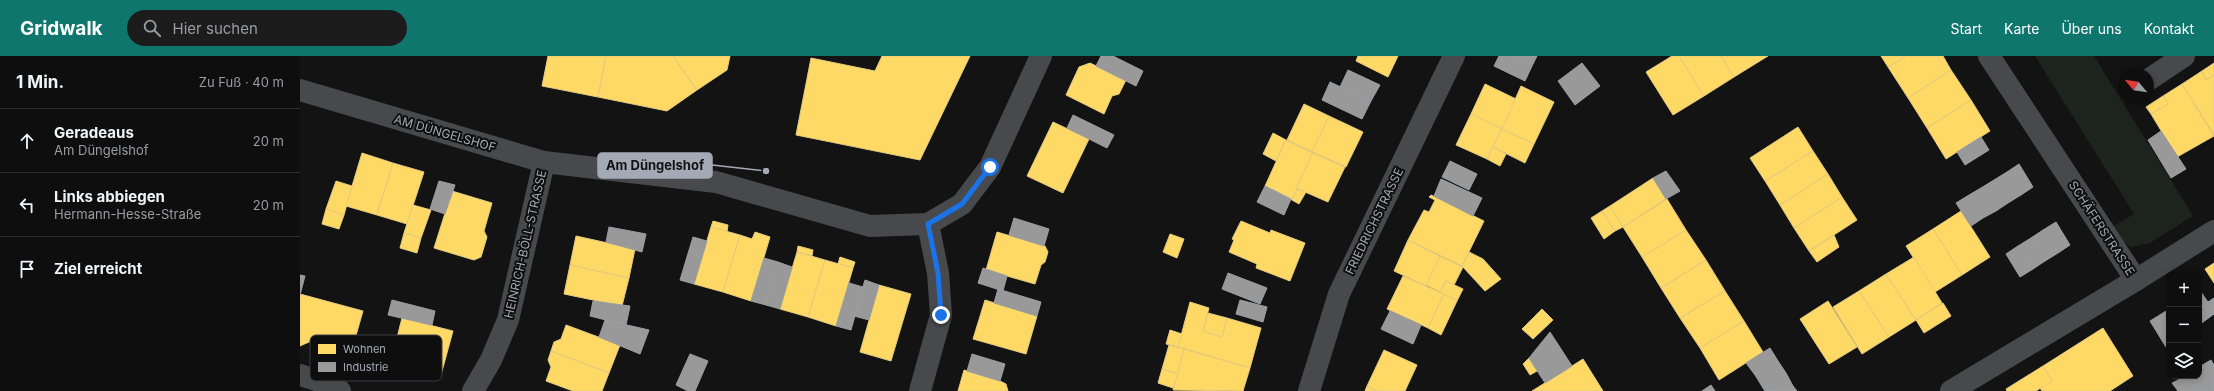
<!DOCTYPE html>
<html lang="de">
<head>
<meta charset="utf-8">
<style>
	body { margin:0; font-family:Inter,sans-serif; background:#1c1c1d; color:#f1f3f6 }
	.controls { position:absolute; right:12px; bottom:12px; display:grid; overflow:hidden; border-radius:8px; box-shadow:0 2px 6px #0003 }
	.controls button { width:36px; height:36px; display:grid; place-items:center; padding:0; border:0; border-bottom:1px solid #2e2e2f; background:#0e0e0f; color:#f1f3f6; font:20px sans-serif }
	.compass { position:absolute; left:1818px; top:12px; width:36px; height:36px; border-radius:50%; background:#0e0e0f; box-shadow:0 2px 6px #0003; rotate:299deg }
	.stop { position:absolute; width:12px; height:12px; margin:-9px; border:3px solid #1a73e8; border-radius:50%; background:#fff }
	.stop.end { background:#1a73e8; border-color:#fff; box-shadow:0 1px 4px #0008 }
	.list { margin:0; padding:0; list-style:none }
	h2 { display:flex; justify-content:space-between; align-items:center; height:52px; margin:0; padding:0 16px; font-size:17px }
	h2 small { font-size:13px; font-weight:400; color:#9b9c9e }
	.list li { display:grid; grid-template-columns:26px 1fr auto; gap:12px; align-items:center; box-sizing:border-box; height:64px; padding:0 16px; border-top:1px solid #2e2e2f }
	.list b { display:block; font-size:15px; white-space:nowrap }
	.list p { margin:0; font-size:13px; white-space:nowrap; color:#9b9c9e }
	.list em { font-size:13px; font-style:normal; color:#9b9c9e }
	.icon { flex:none; width:22px; height:22px; fill:none; stroke:currentColor; stroke-width:2; stroke-linecap:round; stroke-linejoin:round }
	.map { position:relative; flex:none; width:1914px; height:335px; overflow:hidden }
	header { display:flex; align-items:center; gap:24px; box-sizing:border-box; height:56px; padding:0 20px; background:#0f766e; color:#fff }
	header strong { font-size:19px }
	nav { display:flex; gap:22px; margin-inline-start:auto; font-size:14px }
	.search { width:280px; height:36px; background:#1c1c1d; display:flex; align-items:center; gap:10px; box-sizing:border-box; padding:0 14px; border-radius:22px; color:#9b9c9e; font-size:15px }
	main { display:flex }
	aside { flex:1; background:#0e0e0f }
	.map>svg:first-child { display:block }
	.grass { fill:#1d241e }
	.homes { fill:#ffd966; stroke:#e4cb7e }
	.industry { fill:#999; stroke:#9c9ea1 }
	.lines { fill:none; stroke-linecap:round; stroke-linejoin:round }
	.street { stroke:#48494c; stroke-width:22 }
	.route { stroke:#1a73e8; stroke-width:5 }
	.labels { text-anchor:middle; dominant-baseline:central; stroke-width:4; stroke-linejoin:round; paint-order:stroke }
	.street-label { font-size:12px; fill:#a4aab5; stroke:#0e0e0f }
	.key { fill:#0e0e0f; stroke:#3b3d41; stroke-width:1 }
	.key-label { font-size:11px; fill:#a4aab5 }
	.leader { fill:none; stroke:#a4aab5; stroke-width:1.5 }
	.callout-dot { fill:#a4aab5; stroke:#0e0e0f; stroke-width:1.5 }
	.callout { fill:#a4aab5; stroke:#a4aab5; stroke-width:1.5 }
	.callout-label { font-size:13px; text-anchor:middle; font-weight:bold; fill:#111 }
</style>
</head>
<body>
<header>
<strong>Gridwalk</strong>
<div class="search"><svg class="icon" aria-label="search" viewBox="0 0 24 24"><circle cx="10" cy="10" r="6"/><path d="M15 15l6 6"/></svg>Hier suchen</div>
<nav><a>Start</a><a>Karte</a><a>Über uns</a><a>Kontakt</a></nav>
</header>
<main>
<aside>
<h2>1 Min.<small>Zu Fuß · 40 m</small></h2>
<ul class="list">
<li><svg class="icon" aria-label="ahead" viewBox="0 0 24 24"><path d="M12 20V5M6 11l6-6 6 6"/></svg><div><b>Geradeaus</b><p>Am Düngelshof</p></div><em>20 m</em></li>
<li><svg class="icon" aria-label="left" viewBox="0 0 24 24"><path d="M17 20v-9H6M10 6l-5 5 5 5"/></svg><div><b>Links abbiegen</b><p>Hermann-Hesse-Straße</p></div><em>20 m</em></li>
<li><svg class="icon" aria-label="arrive" viewBox="0 0 24 24"><path d="M6 21V4h12l-3 4 3 4H6"/></svg><div><b>Ziel erreicht</b></div></li>
</ul>
</aside>
<div class="map">
<svg width="1914" height="335" viewBox="0 0 1914 335">
	<rect width="100%" height="100%" fill="#131314"/>
	<path class="grass" d="M 1735,0 L 1794,0 L 1893,160 L 1850,187 L 1831,191 L 1816,180 L 1810,172 L 1834,158 Z"/>
	<g class="homes">
		<path d="M 248,0 L 306,0 L 298,41 L 242,30 Z"/>
		<path d="M 306,0 L 373,0 L 397,34 L 367,55 L 298,41 Z"/>
		<path d="M 373,0 L 430,0 L 427,14 L 397,34 Z"/>
		<path d="M 582,0 L 670,0 L 620,104 L 496,79 L 511,2 L 575,15 Z"/>
		<path d="M 1058,0 L 1098,0 L 1088,21 L 1056,5 Z"/>
		<path d="M 1372,0 L 1379,0 L 1404,40 L 1373,59 L 1346,16 Z"/>
		<path d="M 1379,0 L 1421,0 L 1434,21 L 1404,40 Z"/>
		<path d="M 1421,0 L 1468,0 L 1434,21 Z"/>
		<path d="M 1581,0 L 1606,0 L 1588,11 Z"/>
		<path d="M 1606,0 L 1643,0 L 1651,14 L 1608,42 L 1588,11 Z"/>
		<path d="M 790,7 L 826,24 L 819,38 L 812,40 L 804,58 L 766,39 L 779,11 Z"/>
		<path d="M 1914,7 L 1914,19 L 1906,24 L 1902,15 Z"/>
		<path d="M 1651,14 L 1671,44 L 1627,72 L 1608,42 Z"/>
		<path d="M 1902,15 L 1906,24 L 1914,19 L 1914,79 L 1882,28 Z"/>
		<path d="M 1185,28 L 1216,43 L 1202,73 L 1171,58 Z"/>
		<path d="M 1882,28 L 1914,80 L 1877,101 L 1851,58 L 1868,48 L 1863,40 Z"/>
		<path d="M 1221,30 L 1254,46 L 1234,88 L 1202,73 Z"/>
		<path d="M 1863,40 L 1868,48 L 1851,58 L 1846,51 Z"/>
		<path d="M 1671,44 L 1690,75 L 1646,103 L 1627,72 Z"/>
		<path d="M 1004,48 L 1029,60 L 1012,96 L 987,84 Z"/>
		<path d="M 1171,58 L 1202,73 L 1187,103 L 1156,89 Z"/>
		<path d="M 1029,60 L 1063,76 L 1046,111 L 1012,96 Z"/>
		<path d="M 753,66 L 789,83 L 763,137 L 727,120 Z"/>
		<path d="M 1498,71 L 1513,95 L 1465,125 L 1450,102 Z"/>
		<path d="M 1202,73 L 1234,88 L 1225,107 L 1193,91 Z"/>
		<path d="M 973,77 L 986,84 L 976,105 L 963,98 Z"/>
		<path d="M 986,84 L 1013,97 L 996,132 L 997,133 L 992,144 L 965,130 Z"/>
		<path d="M 1193,91 L 1206,98 L 1200,110 L 1187,103 Z"/>
		<path d="M 1513,95 L 1528,118 L 1480,149 L 1465,125 Z"/>
		<path d="M 62,97 L 93,107 L 77,159 L 46,150 Z"/>
		<path d="M 1013,97 L 1045,111 L 1028,146 L 996,132 Z"/>
		<path d="M 93,107 L 124,116 L 107,168 L 77,159 Z"/>
		<path d="M 1528,118 L 1542,141 L 1494,172 L 1480,149 Z"/>
		<path d="M 1353,122 L 1366,143 L 1323,171 L 1310,150 Z"/>
		<path d="M 36,125 L 52,130 L 44,159 L 26,153 Z"/>
		<path d="M 997,133 L 1006,136 L 999,148 L 992,144 Z"/>
		<path d="M 152,135 L 192,147 L 184,175 L 187,181 L 181,201 L 174,204 L 134,192 Z"/>
		<path d="M 1131,139 L 1184,165 L 1162,210 L 1108,184 L 1124,154 L 1129,156 L 1135,144 L 1129,141 Z"/>
		<path d="M 1542,141 L 1557,164 L 1509,195 L 1494,172 Z"/>
		<path d="M 1367,143 L 1386,174 L 1342,201 L 1323,171 Z"/>
		<path d="M 113,149 L 131,154 L 121,182 L 104,177 Z"/>
		<path d="M 1310,150 L 1323,171 L 1315,175 L 1302,155 Z"/>
		<path d="M 26,153 L 44,159 L 39,173 L 22,168 Z"/>
		<path d="M 1302,155 L 1315,175 L 1304,183 L 1291,162 Z"/>
		<path d="M 1661,155 L 1690,201 L 1662,219 L 1633,173 Z"/>
		<path d="M 413,165 L 428,169 L 427,176 L 411,171 Z"/>
		<path d="M 941,165 L 970,177 L 971,174 L 1005,187 L 990,225 L 956,212 L 957,208 L 929,196 L 934,184 L 932,183 Z"/>
		<path d="M 411,171 L 440,179 L 423,236 L 394,228 Z"/>
		<path d="M 1633,173 L 1662,219 L 1635,236 L 1606,190 Z"/>
		<path d="M 1386,174 L 1406,204 L 1361,232 L 1342,201 Z"/>
		<path d="M 455,176 L 470,181 L 451,245 L 423,236 L 440,179 L 452,183 Z"/>
		<path d="M 697,176 L 745,190 L 748,196 L 745,206 L 741,209 L 735,228 L 686,214 Z"/>
		<path d="M 104,177 L 121,182 L 117,197 L 100,192 Z"/>
		<path d="M 870,178 L 884,183 L 877,202 L 863,196 Z"/>
		<path d="M 1534,179 L 1539,191 L 1517,206 L 1509,195 Z"/>
		<path d="M 276,180 L 335,193 L 329,222 L 270,209 Z"/>
		<path d="M 1108,184 L 1140,200 L 1126,230 L 1094,215 Z"/>
		<path d="M 498,190 L 513,194 L 512,200 L 497,196 Z"/>
		<path d="M 497,196 L 525,204 L 508,261 L 480,253 Z"/>
		<path d="M 1169,196 L 1183,203 L 1201,223 L 1185,235 L 1162,210 Z"/>
		<path d="M 1140,200 L 1163,211 L 1154,229 L 1146,225 L 1140,236 L 1126,229 Z"/>
		<path d="M 540,201 L 555,206 L 553,212 L 538,208 Z"/>
		<path d="M 1614,201 L 1642,247 L 1616,264 L 1586,218 Z"/>
		<path d="M 525,204 L 553,212 L 536,270 L 508,261 Z"/>
		<path d="M 1406,204 L 1425,235 L 1380,262 L 1361,232 Z"/>
		<path d="M 1914,207 L 1914,227 L 1905,213 Z"/>
		<path d="M 270,209 L 329,222 L 322,250 L 264,238 Z"/>
		<path d="M 1586,218 L 1616,264 L 1589,281 L 1559,235 Z"/>
		<path d="M 1103,220 L 1144,238 L 1128,272 L 1087,253 Z"/>
		<path d="M 1146,225 L 1163,233 L 1157,245 L 1140,236 Z"/>
		<path d="M 579,229 L 611,238 L 591,305 L 560,296 Z"/>
		<path d="M 1425,235 L 1444,265 L 1400,292 L 1380,262 Z"/>
		<path d="M 1559,235 L 1589,281 L 1562,298 L 1533,251 Z"/>
		<path d="M 0,238 L 63,255 L 51,297 L 36,293 L 27,297 L 23,290 L 9,286 L 0,290 Z"/>
		<path d="M 1144,238 L 1157,245 L 1141,279 L 1128,272 Z"/>
		<path d="M 685,244 L 737,260 L 726,298 L 673,283 Z"/>
		<path d="M 1528,245 L 1557,291 L 1529,308 L 1500,263 Z"/>
		<path d="M 890,246 L 909,252 L 903,275 L 922,281 L 927,262 L 961,272 L 950,312 L 878,291 Z"/>
		<path d="M 1643,247 L 1651,260 L 1624,277 L 1616,264 Z"/>
		<path d="M 1242,253 L 1253,264 L 1233,283 L 1222,273 Z"/>
		<path d="M 908,257 L 927,262 L 922,281 L 903,275 Z"/>
		<path d="M 102,262 L 153,275 L 141,319 L 91,305 Z"/>
		<path d="M 1444,265 L 1463,296 L 1419,324 L 1400,292 Z"/>
		<path d="M 266,269 L 320,289 L 309,317 L 251,295 L 254,286 L 261,283 Z"/>
		<path d="M 1803,272 L 1833,320 L 1810,335 L 1742,335 L 1740,332 L 1752,325 L 1743,310 Z"/>
		<path d="M 870,274 L 882,278 L 878,291 L 866,288 Z"/>
		<path d="M 869,289 L 884,293 L 878,318 L 862,313 Z"/>
		<path d="M 884,293 L 950,312 L 943,335 L 873,334 Z"/>
		<path d="M 1084,294 L 1117,309 L 1105,335 L 1077,335 L 1067,330 Z"/>
		<path d="M 251,295 L 309,317 L 302,335 L 273,335 L 246,325 L 251,311 L 248,304 Z"/>
		<path d="M 1229,302 L 1237,315 L 1230,319 L 1223,308 Z"/>
		<path d="M 1283,303 L 1303,335 L 1232,335 L 1272,310 Z"/>
		<path d="M 1743,310 L 1752,325 L 1736,335 L 1707,335 L 1706,333 Z"/>
		<path d="M 862,313 L 878,318 L 873,332 L 858,327 Z"/>
		<path d="M 664,314 L 700,325 L 706,328 L 708,335 L 658,335 Z"/>
		<path d="M 1067,330 L 1077,335 L 1065,335 Z"/>
	</g>
	<g class="industry">
		<path d="M 801,0 L 813,0 L 843,15 L 836,30 L 796,10 Z"/>
		<path d="M 1199,0 L 1212,0 L 1232,10 L 1225,25 L 1194,10 Z"/>
		<path d="M 1212,0 L 1237,0 L 1232,10 Z"/>
		<path d="M 1282,7 L 1300,30 L 1275,49 L 1258,25 Z"/>
		<path d="M 1048,14 L 1080,29 L 1071,45 L 1040,31 Z"/>
		<path d="M 1030,26 L 1071,45 L 1062,63 L 1022,44 Z"/>
		<path d="M 773,59 L 814,79 L 807,92 L 767,72 Z"/>
		<path d="M 1861,75 L 1886,113 L 1871,122 L 1848,84 Z"/>
		<path d="M 1681,81 L 1689,94 L 1665,109 L 1657,96 Z"/>
		<path d="M 1150,105 L 1177,118 L 1169,134 L 1142,121 Z"/>
		<path d="M 1719,108 L 1733,131 L 1721,139 L 1707,116 Z"/>
		<path d="M 1366,115 L 1380,135 L 1366,143 L 1353,122 Z"/>
		<path d="M 1707,116 L 1721,139 L 1708,147 L 1694,124 Z"/>
		<path d="M 1141,123 L 1182,142 L 1173,160 L 1134,140 Z"/>
		<path d="M 1694,124 L 1708,147 L 1696,155 L 1681,132 Z"/>
		<path d="M 139,125 L 155,129 L 145,158 L 130,153 Z"/>
		<path d="M 965,130 L 991,143 L 984,159 L 957,146 Z"/>
		<path d="M 1681,132 L 1696,155 L 1683,162 L 1669,139 Z"/>
		<path d="M 1669,139 L 1683,162 L 1671,170 L 1656,147 Z"/>
		<path d="M 714,162 L 749,173 L 744,190 L 709,179 Z"/>
		<path d="M 1756,166 L 1770,189 L 1758,197 L 1743,174 Z"/>
		<path d="M 309,171 L 346,178 L 342,196 L 306,186 Z"/>
		<path d="M 1743,174 L 1758,197 L 1745,205 L 1731,182 Z"/>
		<path d="M 393,181 L 407,185 L 394,228 L 380,224 Z"/>
		<path d="M 1731,182 L 1745,205 L 1733,213 L 1718,190 Z"/>
		<path d="M 1718,190 L 1733,213 L 1720,221 L 1706,198 Z"/>
		<path d="M 464,202 L 478,206 L 466,249 L 451,245 Z"/>
		<path d="M 478,206 L 492,211 L 480,253 L 466,249 Z"/>
		<path d="M 683,212 L 707,220 L 703,235 L 678,227 Z"/>
		<path d="M 928,217 L 967,232 L 960,248 L 922,233 Z"/>
		<path d="M 0,219 L 5,220 L 0,239 Z"/>
		<path d="M 565,224 L 579,229 L 569,264 L 554,260 Z"/>
		<path d="M 549,227 L 563,231 L 551,274 L 536,270 Z"/>
		<path d="M 698,233 L 741,246 L 737,260 L 694,247 Z"/>
		<path d="M 1899,233 L 1914,255 L 1914,258 L 1903,266 L 1899,260 Z"/>
		<path d="M 1914,242 L 1914,255 L 1908,246 Z"/>
		<path d="M 92,244 L 135,255 L 132,269 L 88,259 Z"/>
		<path d="M 940,244 L 967,251 L 963,266 L 936,258 Z"/>
		<path d="M 293,245 L 330,250 L 326,269 L 290,260 Z"/>
		<path d="M 1869,253 L 1869,267 L 1863,257 Z"/>
		<path d="M 1090,255 L 1121,269 L 1113,288 L 1081,273 Z"/>
		<path d="M 1863,257 L 1869,267 L 1869,289 L 1866,291 L 1850,265 Z"/>
		<path d="M 1899,260 L 1903,266 L 1899,269 Z"/>
		<path d="M 305,264 L 349,274 L 340,298 L 299,281 Z"/>
		<path d="M 1250,276 L 1272,310 L 1245,327 L 1229,302 Z"/>
		<path d="M 1470,292 L 1478,305 L 1455,319 L 1446,307 Z"/>
		<path d="M 390,298 L 408,305 L 395,335 L 388,335 L 376,329 Z"/>
		<path d="M 672,298 L 705,308 L 700,325 L 667,315 Z"/>
		<path d="M 1911,304 L 1914,309 L 1914,335 L 1899,313 L 1899,311 Z"/>
		<path d="M 1478,305 L 1486,317 L 1463,332 L 1455,319 Z"/>
		<path d="M 1899,313 L 1914,335 L 1896,335 L 1886,320 L 1899,320 Z"/>
		<path d="M 1486,317 L 1493,330 L 1486,335 L 1465,335 L 1463,332 Z"/>
		<path d="M 1886,320 L 1896,335 L 1878,335 L 1872,327 Z"/>
		<path d="M 1411,329 L 1415,335 L 1402,335 Z"/>
		<path d="M 1493,330 L 1497,335 L 1486,335 Z"/>
	</g>
	<g class="lines">
		<g class="street">
			<path d="M 1689,0 L 1836,224"/>
			<path d="M 1848,24 L 1884,0"/>
			<path d="M 0,34 L 244,106 L 416,126 L 570,170 L 598,169 L 628,168 L 662,148 L 690,111 L 741,0"/>
			<path d="M 0,319 L 35,330 L 40,335"/>
			<path d="M 173,335 L 191,304 L 208,264 L 244,106"/>
			<path d="M 620,335 L 641,259 L 638,217 L 628,168"/>
			<path d="M 1009,335 L 1039,238 L 1154,0"/>
			<path d="M 1651,335 L 1836,224 L 1914,175"/>
		</g>
	</g>
	<g class="lines">
		<path class="route" d="M 641,259 L 638,217 L 628,168 L 662,148 L 690,111"/>
	</g>
	<g class="labels">
		<g class="street-label">
			<text transform="translate(145 77) rotate(16)">AM DÜNGELSHOF</text>
			<text transform="translate(1074 165) rotate(-64)">FRIEDRICHSTRASSE</text>
			<text transform="translate(1802 172) rotate(57)">SCHÄFERSTRASSE</text>
			<text transform="translate(225 188) rotate(-77)">HEINRICH-BÖLL-STRASSE</text>
		</g>
	</g>
	<rect x="10" y="279" width="132" height="46" rx="6" class="key"/>
	<rect x="18" y="288" width="18" height="10" fill="#ffd966"/>
	<rect x="18" y="306" width="18" height="10" fill="#999"/>
	<g class="key-label">
		<text x="43" y="297">Wohnen</text>
		<text x="43" y="315">Industrie</text>
	</g>
	<path class="leader" d="M466 115L412 109"/>
	<circle class="callout-dot" cx="466" cy="115" r="4"/>
	<rect class="callout" x="298" y="97" width="114" height="25" rx="4"/>
	<g class="callout-label">
		<text x="355" y="114">Am Düngelshof</text>
	</g>
</svg>
<div class="controls">
<button>+</button>
<button>−</button>
<button><svg class="icon" aria-label="layers" viewBox="0 0 24 24"><path d="M12 4l9 5-9 5-9-5zM3 14l9 5 9-5"/></svg></button>
</div>
<svg class="compass" viewBox="-18 -18 36 36"><path d="M0-13l5 13h-10z" fill="#e53935"/><path d="M0 13l5-13h-10z" fill="#9b9c9e"/></svg>
<div class="stop" style="left:690px;top:111px"></div>
<div class="stop end" style="left:641px;top:259px"></div>
</div>
</main>
</body>
</html>
